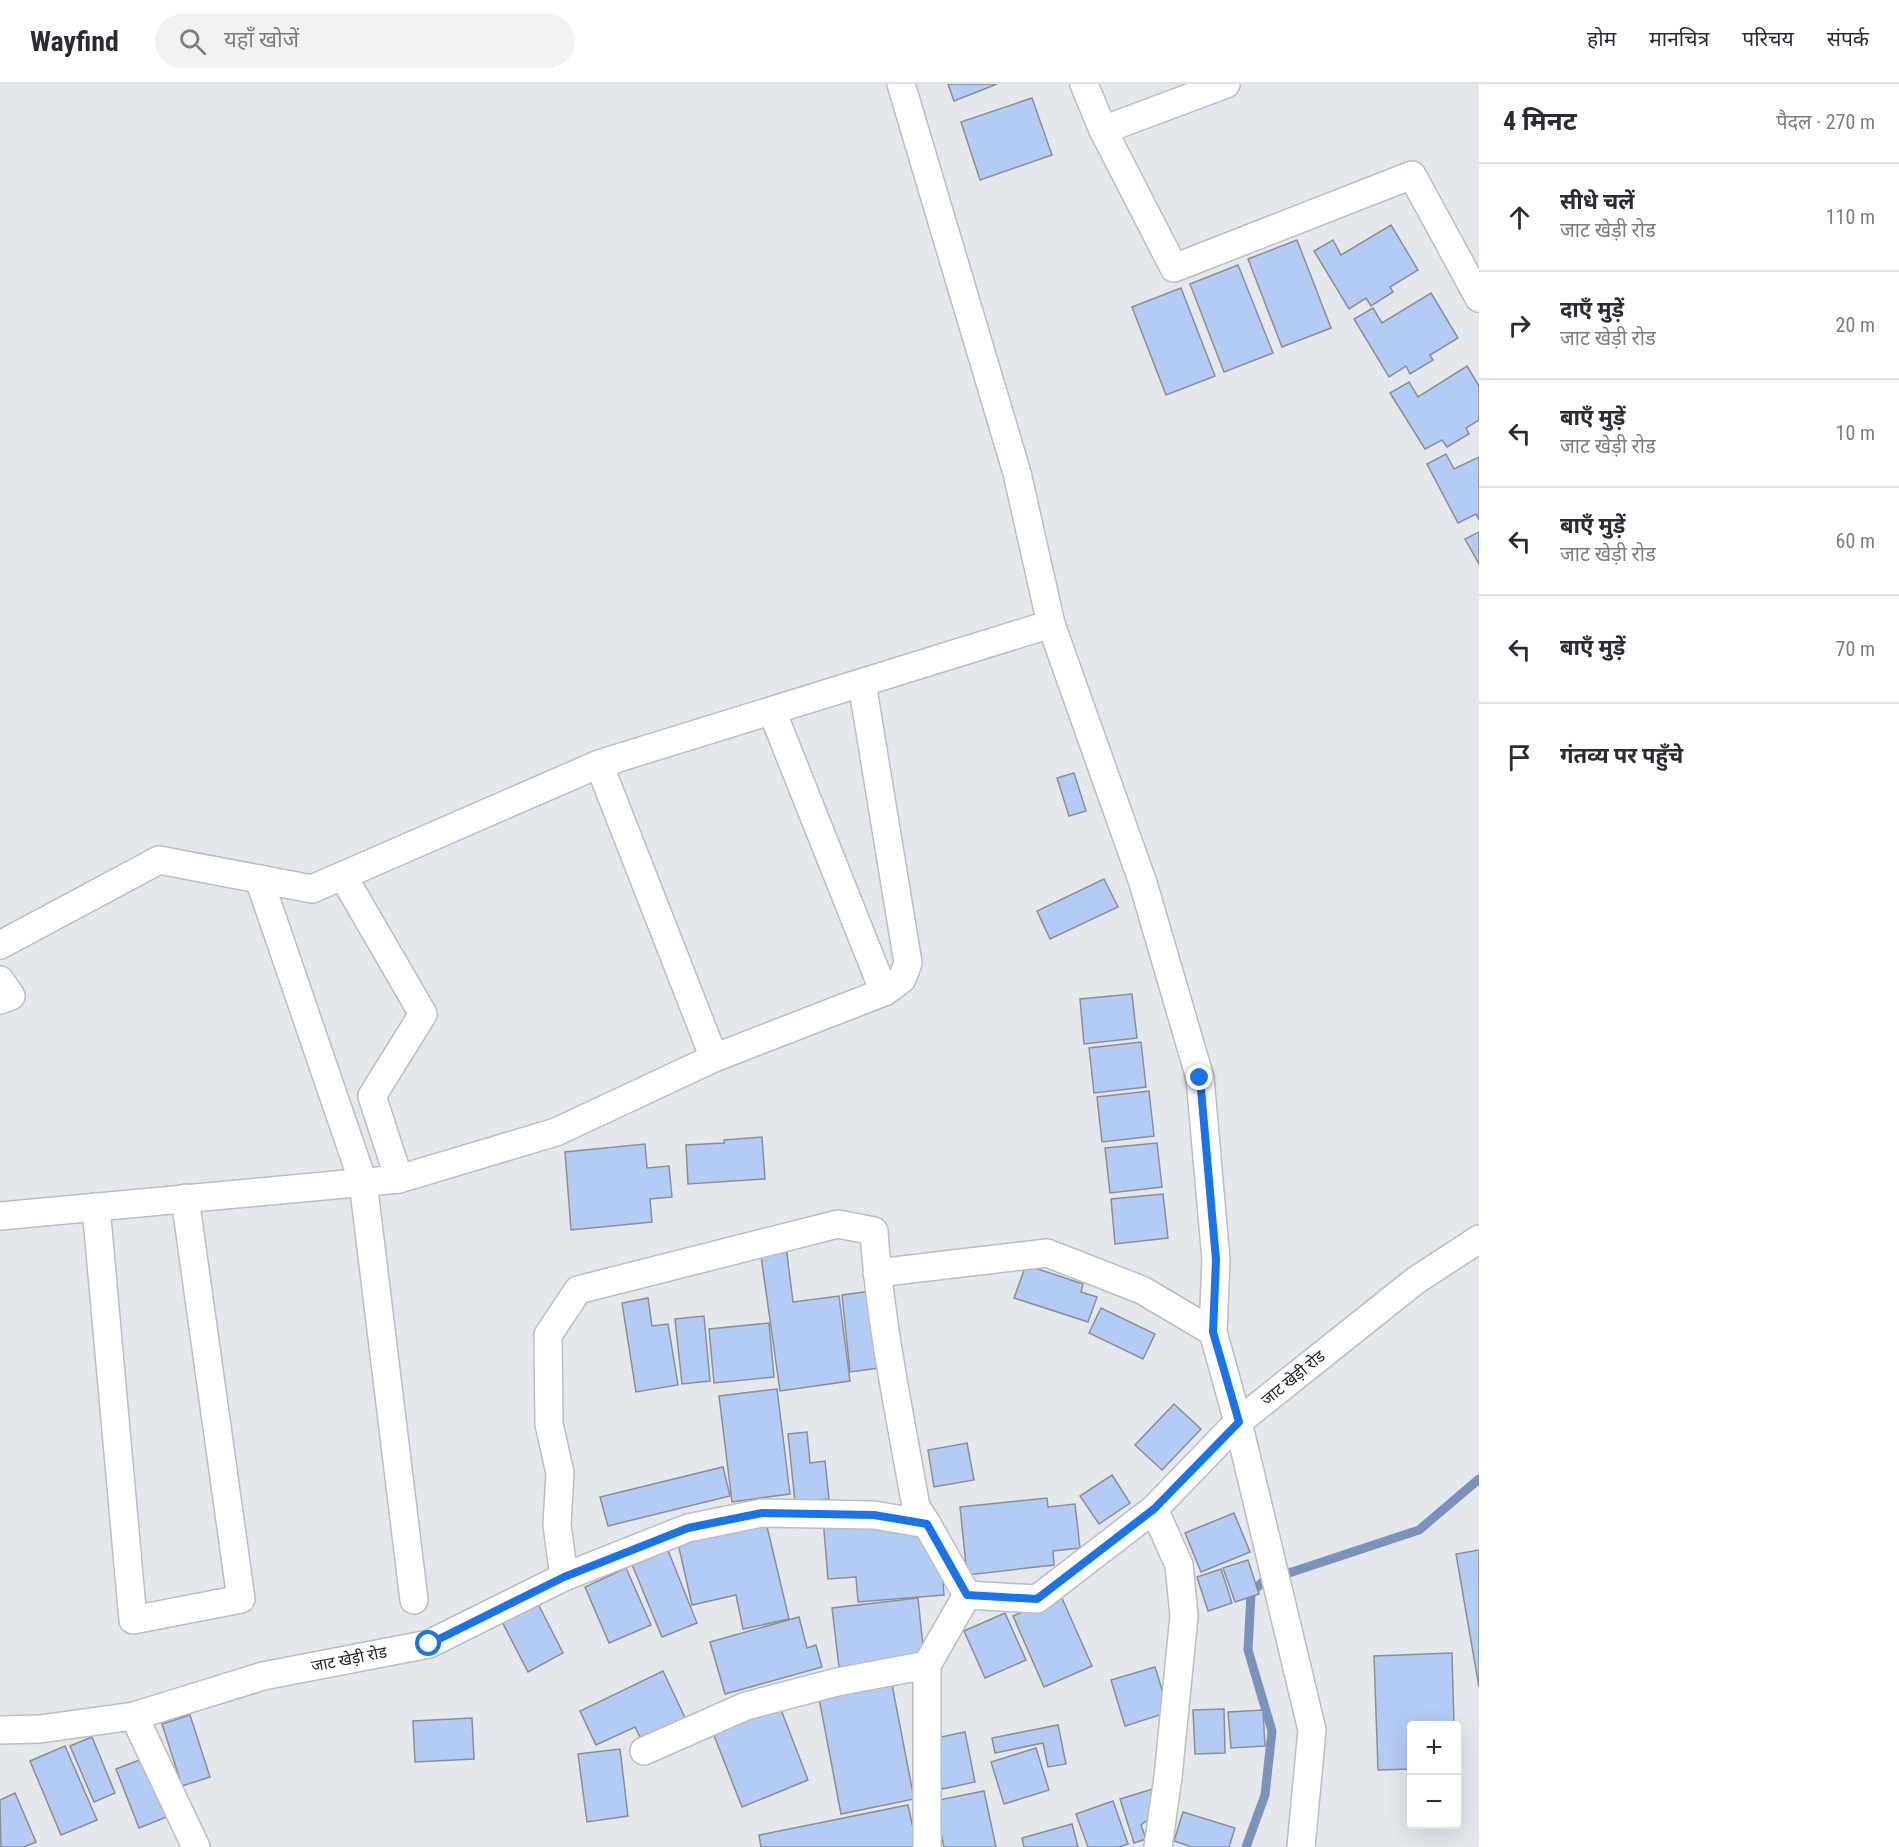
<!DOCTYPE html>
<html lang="hi">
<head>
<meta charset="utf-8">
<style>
	body { margin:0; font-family:"Roboto Condensed","Noto Sans Devanagari",sans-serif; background:#f2f2f3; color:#2b2b33 }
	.controls { position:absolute; right:18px; bottom:18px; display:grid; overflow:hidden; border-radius:6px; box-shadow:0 6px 24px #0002 }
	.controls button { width:54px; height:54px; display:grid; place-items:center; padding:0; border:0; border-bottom:2px solid #e1e1e2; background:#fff; color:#2b2b33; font:30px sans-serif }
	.stop { position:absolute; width:18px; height:18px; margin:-14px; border:4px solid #1a73e8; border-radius:50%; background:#fff }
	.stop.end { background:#1a73e8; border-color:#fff; box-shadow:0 2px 6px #0008 }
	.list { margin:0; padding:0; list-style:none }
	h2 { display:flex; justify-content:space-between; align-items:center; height:78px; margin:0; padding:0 24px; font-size:26px }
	h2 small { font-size:20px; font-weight:400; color:#7c7c81 }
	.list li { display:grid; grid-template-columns:39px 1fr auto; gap:18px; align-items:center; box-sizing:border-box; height:108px; padding:0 24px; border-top:2px solid #e1e1e2 }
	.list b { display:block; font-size:22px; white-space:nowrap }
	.list p { margin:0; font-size:20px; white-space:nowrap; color:#7c7c81 }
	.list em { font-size:20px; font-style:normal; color:#7c7c81 }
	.icon { flex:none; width:33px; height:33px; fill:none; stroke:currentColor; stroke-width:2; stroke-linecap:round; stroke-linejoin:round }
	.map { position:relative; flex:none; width:1479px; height:1763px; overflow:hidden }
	header { display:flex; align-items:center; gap:36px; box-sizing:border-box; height:84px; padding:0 30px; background:#fff; border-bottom:2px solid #e1e1e2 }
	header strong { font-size:28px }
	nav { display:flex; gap:33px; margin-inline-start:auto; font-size:21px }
	.search { width:420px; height:54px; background:#f2f2f3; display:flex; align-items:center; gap:15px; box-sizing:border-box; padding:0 21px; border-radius:33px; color:#7c7c81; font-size:22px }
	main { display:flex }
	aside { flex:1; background:#fff }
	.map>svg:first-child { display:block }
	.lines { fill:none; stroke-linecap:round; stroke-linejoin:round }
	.stream { stroke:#7d92ba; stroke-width:9 }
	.building { fill:#b4cbf6; stroke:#8c8e93; stroke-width:1.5 }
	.minor-casing { stroke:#babdc2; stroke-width:30 }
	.minor { stroke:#fff; stroke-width:27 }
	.route { stroke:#1a73e8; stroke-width:8 }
	.labels { text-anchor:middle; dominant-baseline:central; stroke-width:4.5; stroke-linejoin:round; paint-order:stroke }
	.street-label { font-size:16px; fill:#1d1e20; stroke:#fff }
</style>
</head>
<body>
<header>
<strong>Wayfind</strong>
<div class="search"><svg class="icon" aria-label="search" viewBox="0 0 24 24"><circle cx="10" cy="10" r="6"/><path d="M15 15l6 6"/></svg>यहाँ खोजें</div>
<nav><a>होम</a><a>मानचित्र</a><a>परिचय</a><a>संपर्क</a></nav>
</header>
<main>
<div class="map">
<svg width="1479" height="1763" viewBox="0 0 1479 1763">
	<rect width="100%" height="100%" fill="#e4e8ed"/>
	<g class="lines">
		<path class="stream" d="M 1246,1763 L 1265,1711 L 1272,1647 L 1248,1566 L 1251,1510 L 1267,1493 L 1292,1488 L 1419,1446 L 1479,1395"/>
	</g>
	<g class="building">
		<path d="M 948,0 L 997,0 L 954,17 Z"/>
		<path d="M 1032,14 L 1052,71 L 980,96 L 961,38 Z"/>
		<path d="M 1391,141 L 1418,186 L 1390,203 L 1393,208 L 1371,222 L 1366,214 L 1349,225 L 1314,167 L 1333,156 L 1341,171 Z"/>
		<path d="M 1297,156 L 1331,244 L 1282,263 L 1248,175 Z"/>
		<path d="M 1238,181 L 1273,269 L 1224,288 L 1190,200 Z"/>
		<path d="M 1181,204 L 1215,292 L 1166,311 L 1132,223 Z"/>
		<path d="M 1431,209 L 1458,254 L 1430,271 L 1433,276 L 1410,290 L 1406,282 L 1389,293 L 1354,235 L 1373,224 L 1382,239 Z"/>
		<path d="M 1467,282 L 1479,302 L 1479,336 L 1466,344 L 1469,350 L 1447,363 L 1442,356 L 1425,365 L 1390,309 L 1409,298 L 1418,313 Z"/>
		<path d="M 1446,370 L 1454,385 L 1479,373 L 1479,436 L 1476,430 L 1458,439 L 1427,380 Z"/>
		<path d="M 1479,448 L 1479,480 L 1465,455 Z"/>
		<path d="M 1074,689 L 1086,727 L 1069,732 L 1057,694 Z"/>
		<path d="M 1104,795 L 1118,823 L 1050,855 L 1037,827 Z"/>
		<path d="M 1132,910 L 1137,954 L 1084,960 L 1080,915 Z"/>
		<path d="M 1141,958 L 1146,1003 L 1094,1009 L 1089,964 Z"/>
		<path d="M 1149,1007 L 1154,1052 L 1102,1058 L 1097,1013 Z"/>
		<path d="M 762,1053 L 765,1095 L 688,1100 L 686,1061 L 724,1059 L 724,1056 Z"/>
		<path d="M 1157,1059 L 1162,1103 L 1110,1109 L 1105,1064 Z"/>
		<path d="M 645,1060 L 647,1084 L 669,1082 L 672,1113 L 650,1115 L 652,1138 L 571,1146 L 565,1068 Z"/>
		<path d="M 1163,1110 L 1168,1154 L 1115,1160 L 1111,1115 Z"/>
		<path d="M 786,1162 L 793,1218 L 839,1212 L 850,1297 L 780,1307 L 760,1165 Z"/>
		<path d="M 1026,1181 L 1083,1200 L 1081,1208 L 1097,1213 L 1088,1238 L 1014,1214 Z"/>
		<path d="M 871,1207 L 879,1284 L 850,1288 L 842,1211 Z"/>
		<path d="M 648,1214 L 652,1242 L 668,1240 L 678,1301 L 636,1308 L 622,1219 Z"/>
		<path d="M 1101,1224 L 1155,1250 L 1143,1275 L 1089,1249 Z"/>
		<path d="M 704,1232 L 710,1297 L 682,1300 L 675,1235 Z"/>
		<path d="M 769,1239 L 774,1293 L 714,1299 L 709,1245 Z"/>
		<path d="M 777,1305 L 790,1410 L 732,1418 L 719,1312 Z"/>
		<path d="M 1174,1320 L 1201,1345 L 1162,1386 L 1135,1361 Z"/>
		<path d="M 807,1348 L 810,1379 L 825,1377 L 829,1415 L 795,1418 L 788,1350 Z"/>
		<path d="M 967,1359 L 974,1396 L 934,1403 L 928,1366 Z"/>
		<path d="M 723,1383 L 730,1412 L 608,1442 L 600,1413 Z"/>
		<path d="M 1112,1391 L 1130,1419 L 1099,1440 L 1080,1412 Z"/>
		<path d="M 1047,1414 L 1048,1423 L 1075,1420 L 1080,1464 L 1053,1467 L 1054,1481 L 967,1491 L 960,1423 Z"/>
		<path d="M 1234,1429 L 1250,1468 L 1201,1488 L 1185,1449 Z"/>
		<path d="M 765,1434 L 789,1535 L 743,1545 L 736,1511 L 692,1521 L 677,1455 Z"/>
		<path d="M 823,1434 L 915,1446 L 941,1472 L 944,1511 L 858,1518 L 856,1493 L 828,1495 Z"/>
		<path d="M 667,1464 L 697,1539 L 662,1553 L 631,1478 Z"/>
		<path d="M 1479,1466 L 1479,1603 L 1456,1470 Z"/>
		<path d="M 1248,1476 L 1259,1510 L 1235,1518 L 1223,1484 Z"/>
		<path d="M 626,1484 L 651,1541 L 609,1559 L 585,1503 Z"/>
		<path d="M 1221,1485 L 1232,1519 L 1208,1527 L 1197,1493 Z"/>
		<path d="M 533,1510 L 563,1569 L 528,1588 L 497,1528 Z"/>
		<path d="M 1061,1512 L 1092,1582 L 1044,1603 L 1013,1532 Z"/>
		<path d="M 918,1514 L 924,1572 L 839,1583 L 832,1524 Z"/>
		<path d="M 1005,1529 L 1026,1576 L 985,1594 L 964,1547 Z"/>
		<path d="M 799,1533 L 807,1564 L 816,1561 L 822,1583 L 725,1610 L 710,1558 Z"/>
		<path d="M 1452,1569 L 1454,1642 L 1412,1642 L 1412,1685 L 1378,1686 L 1374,1572 Z"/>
		<path d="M 1155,1583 L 1169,1628 L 1125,1642 L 1111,1596 Z"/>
		<path d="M 663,1587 L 687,1638 L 643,1659 L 635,1643 L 596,1661 L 580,1627 Z"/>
		<path d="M 891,1595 L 914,1715 L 841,1730 L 818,1609 Z"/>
		<path d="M 780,1623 L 808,1696 L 742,1723 L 713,1649 Z"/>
		<path d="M 1224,1625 L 1225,1669 L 1195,1670 L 1193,1626 Z"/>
		<path d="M 1263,1626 L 1265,1662 L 1231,1664 L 1228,1628 Z"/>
		<path d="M 190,1631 L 210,1693 L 182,1702 L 162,1640 Z"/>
		<path d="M 472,1634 L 474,1675 L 415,1678 L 413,1637 Z"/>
		<path d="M 1058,1641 L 1066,1680 L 1048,1683 L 1043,1659 L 995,1669 L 992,1654 Z"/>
		<path d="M 965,1648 L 975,1698 L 942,1705 L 931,1655 Z"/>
		<path d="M 92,1653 L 115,1709 L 94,1718 L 70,1662 Z"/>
		<path d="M 65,1662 L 97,1736 L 61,1751 L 30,1677 Z"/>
		<path d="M 1036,1664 L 1049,1706 L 1004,1720 L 991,1678 Z"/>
		<path d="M 620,1665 L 628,1732 L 587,1738 L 578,1670 Z"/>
		<path d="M 150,1672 L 174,1730 L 139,1744 L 116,1685 Z"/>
		<path d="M 1162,1702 L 1157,1729 L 1141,1741 L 1146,1755 L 1134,1759 L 1120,1715 Z"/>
		<path d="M 984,1707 L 996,1763 L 944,1763 L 934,1717 Z"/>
		<path d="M 15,1709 L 36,1758 L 24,1763 L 1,1763 L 0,1716 Z"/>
		<path d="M 1113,1717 L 1128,1760 L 1119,1763 L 1088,1763 L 1076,1730 Z"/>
		<path d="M 908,1721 L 917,1763 L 761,1763 L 759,1751 Z"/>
		<path d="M 1183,1728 L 1235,1744 L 1229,1763 L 1192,1763 L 1174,1757 Z"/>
		<path d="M 1072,1740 L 1078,1763 L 1024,1763 L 1022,1754 Z"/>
	</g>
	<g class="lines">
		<defs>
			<g id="minor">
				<path d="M 901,0 L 1017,389 L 1051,540 L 1143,799 L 1200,994 L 1216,1176 L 1213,1248 L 1238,1338 L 1312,1646 L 1301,1763"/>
				<path d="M 1084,0 L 1103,46 L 1174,184 L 1412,91 L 1479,214"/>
				<path d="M 1103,46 L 1226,0"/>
				<path d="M 772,627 L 884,908"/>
				<path d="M 599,680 L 714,974"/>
				<path d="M 259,795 L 363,1098 L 414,1516"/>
				<path d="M 0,861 L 159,776 L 312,805 L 599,680 L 1051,540"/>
				<path d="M 0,896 L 11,912 L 0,916"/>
				<path d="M 399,1095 L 556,1048 L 714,974 L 884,908 L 902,895 L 908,879 L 862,599"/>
				<path d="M 96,1123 L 133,1536 L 241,1515 L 185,1114"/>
				<path d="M 0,1132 L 399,1095 L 372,1012 L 423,930 L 343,792"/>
				<path d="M 877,1189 L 1047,1169 L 1142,1206 L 1213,1248"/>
				<path d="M 1154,1425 L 1179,1481 L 1184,1532 L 1168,1693 L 1158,1763"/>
				<path d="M 564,1493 L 557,1441 L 560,1389 L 549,1340 L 548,1251 L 578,1206 L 838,1140 L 874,1147 C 880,1240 900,1331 916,1423 L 927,1440"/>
				<path d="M 134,1632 L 196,1763"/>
				<path d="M 0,1646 L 40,1645 L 134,1632 L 263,1592 L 429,1560 L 564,1493 L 688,1444 L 762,1429 L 874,1431 L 927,1440 L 967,1511 L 1037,1515 L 1154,1425 L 1238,1338 L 1415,1197 L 1479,1155"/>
				<path d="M 644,1667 L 746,1622 L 837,1598 L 927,1581"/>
				<path d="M 927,1763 L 927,1581 L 967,1511"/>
			</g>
		</defs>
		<use href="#minor" class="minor-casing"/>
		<use href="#minor" class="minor"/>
	</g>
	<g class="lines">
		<path class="route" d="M 429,1560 L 564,1493 L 688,1444 L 762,1429 L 874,1431 L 927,1440 L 967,1511 L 1037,1515 L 1154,1425 L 1239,1338 L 1213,1248 L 1216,1176 L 1200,994"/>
	</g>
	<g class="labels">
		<g class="street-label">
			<text transform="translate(1293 1294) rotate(-39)">जाट खेड़ी रोड</text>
			<text transform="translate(349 1575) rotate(-11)">जाट खेड़ी रोड</text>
		</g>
	</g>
</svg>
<div class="controls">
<button>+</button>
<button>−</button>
</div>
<div class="stop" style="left:429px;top:1560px"></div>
<div class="stop end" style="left:1200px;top:994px"></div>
</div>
<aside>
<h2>4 मिनट<small>पैदल · 270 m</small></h2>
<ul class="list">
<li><svg class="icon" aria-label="ahead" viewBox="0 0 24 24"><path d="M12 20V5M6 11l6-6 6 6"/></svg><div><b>सीधे चलें</b><p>जाट खेड़ी रोड</p></div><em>110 m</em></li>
<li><svg class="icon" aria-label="right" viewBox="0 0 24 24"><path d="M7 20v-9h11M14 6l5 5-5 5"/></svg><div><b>दाएँ मुड़ें</b><p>जाट खेड़ी रोड</p></div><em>20 m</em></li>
<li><svg class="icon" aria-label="left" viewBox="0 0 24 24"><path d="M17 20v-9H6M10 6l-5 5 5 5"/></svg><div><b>बाएँ मुड़ें</b><p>जाट खेड़ी रोड</p></div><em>10 m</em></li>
<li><svg class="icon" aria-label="left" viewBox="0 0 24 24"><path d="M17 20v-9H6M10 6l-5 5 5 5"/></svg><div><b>बाएँ मुड़ें</b><p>जाट खेड़ी रोड</p></div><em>60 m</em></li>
<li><svg class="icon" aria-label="left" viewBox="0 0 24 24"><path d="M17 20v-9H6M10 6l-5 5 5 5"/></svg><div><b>बाएँ मुड़ें</b></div><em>70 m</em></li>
<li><svg class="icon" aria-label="arrive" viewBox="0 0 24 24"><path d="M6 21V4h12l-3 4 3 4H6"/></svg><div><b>गंतव्य पर पहुँचे</b></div></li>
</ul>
</aside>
</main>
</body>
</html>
